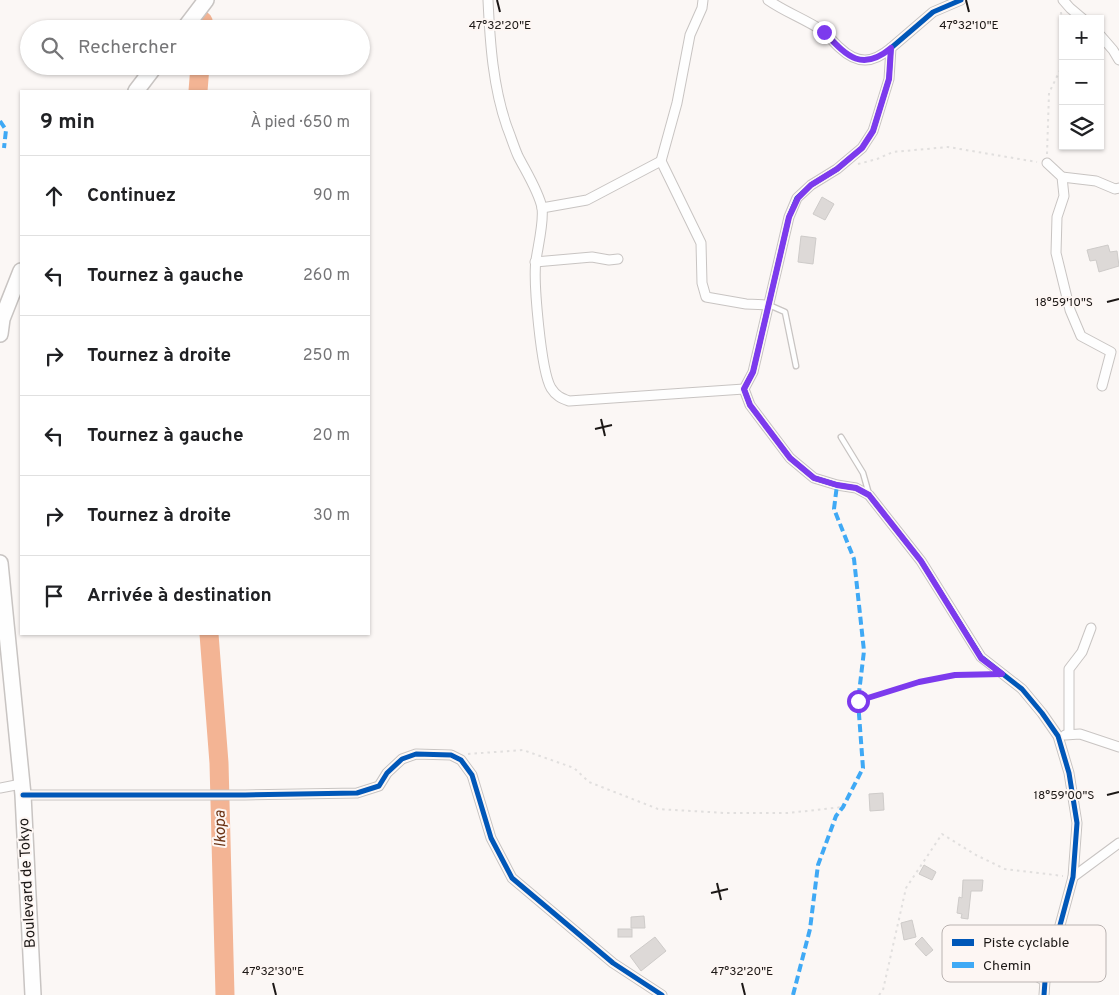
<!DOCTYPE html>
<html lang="fr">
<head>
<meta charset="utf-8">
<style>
	body { margin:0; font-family:Overpass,sans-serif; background:#f6f6f6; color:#202124 }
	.controls { position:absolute; right:15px; top:15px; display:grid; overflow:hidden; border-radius:0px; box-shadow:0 1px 4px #0004 }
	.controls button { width:45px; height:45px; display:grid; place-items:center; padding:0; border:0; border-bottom:1px solid #e0e0e0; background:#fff; color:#202124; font:25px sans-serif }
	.stop { position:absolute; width:15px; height:15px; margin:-11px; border:4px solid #7c3aed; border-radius:50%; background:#fff }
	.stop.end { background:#7c3aed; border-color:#fff; box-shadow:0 1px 5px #0008 }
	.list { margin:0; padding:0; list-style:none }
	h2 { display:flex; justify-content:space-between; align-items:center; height:65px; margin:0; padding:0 20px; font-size:21px }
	h2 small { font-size:16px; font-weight:400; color:#757577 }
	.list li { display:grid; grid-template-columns:32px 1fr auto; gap:15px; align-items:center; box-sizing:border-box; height:80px; padding:0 20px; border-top:1px solid #e0e0e0 }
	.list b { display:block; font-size:19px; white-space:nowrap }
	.list em { font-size:16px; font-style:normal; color:#757577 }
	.icon { flex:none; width:28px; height:28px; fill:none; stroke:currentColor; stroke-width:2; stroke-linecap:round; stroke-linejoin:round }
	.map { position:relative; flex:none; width:1119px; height:995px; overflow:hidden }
	.search { position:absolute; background:#fff; box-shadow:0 1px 4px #0004; left:20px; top:20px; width:350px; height:55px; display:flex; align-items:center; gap:12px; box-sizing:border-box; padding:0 18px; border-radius:28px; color:#757577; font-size:19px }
	.panel { position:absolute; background:#fff; box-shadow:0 1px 4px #0004; left:20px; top:90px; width:350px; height:545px; border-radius:0px }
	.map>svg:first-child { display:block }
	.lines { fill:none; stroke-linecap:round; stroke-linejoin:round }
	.river { stroke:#f3b494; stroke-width:19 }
	.building { fill:#ddd9d7; stroke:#cecbc9 }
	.service-casing { stroke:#c8c4c2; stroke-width:7 }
	.minor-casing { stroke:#c8c4c2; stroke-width:11 }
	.primary-casing { stroke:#c8c4c2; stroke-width:18 }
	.path { stroke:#e1dfde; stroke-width:2; stroke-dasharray:2.5 4; stroke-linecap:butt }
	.service { stroke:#fefefe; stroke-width:4.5 }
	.minor { stroke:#fefefe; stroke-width:9 }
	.primary { stroke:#fefefe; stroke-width:15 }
	.quiet { stroke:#3fa9f5; stroke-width:4; stroke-dasharray:8 4; stroke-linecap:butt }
	.cycleway-casing { stroke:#fdf6f3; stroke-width:8 }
	.cycleway { stroke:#0057b8; stroke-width:5 }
	.route { stroke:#7c3aed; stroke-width:6 }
	.ticks { fill:none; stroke:#1c1816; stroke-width:2 }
	.labels { text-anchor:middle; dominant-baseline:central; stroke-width:4; stroke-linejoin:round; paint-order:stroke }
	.street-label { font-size:15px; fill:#1c1816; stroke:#fdf6f3 }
	.water-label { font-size:16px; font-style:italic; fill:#6d3415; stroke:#fdf6f3 }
	.key { fill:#fdf6f3; stroke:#bab3b1; stroke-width:1 }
	.key-label { font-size:14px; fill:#1c1816 }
	.ticks-label { font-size:12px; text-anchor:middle; fill:#1c1816; stroke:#fdf6f3; stroke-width:4; stroke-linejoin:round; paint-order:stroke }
</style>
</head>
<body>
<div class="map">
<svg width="1119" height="995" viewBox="0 0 1119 995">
	<rect width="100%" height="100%" fill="#fbf7f5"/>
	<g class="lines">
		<g class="river">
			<path d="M 202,29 L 203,21"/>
			<path d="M 198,91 L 200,66"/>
			<path d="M 209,634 L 219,763 L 225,995"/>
		</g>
	</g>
	<g class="building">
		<path d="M 822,197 L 834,204 L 825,220 L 813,214 Z"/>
		<path d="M 801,236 L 816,238 L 813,264 L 798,262 Z"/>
		<path d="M 1108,245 L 1110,252 L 1117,251 L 1119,266 L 1099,272 L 1096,260 L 1090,261 L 1087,250 Z"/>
		<path d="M 883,793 L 884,810 L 870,811 L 869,794 Z"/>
		<path d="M 924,865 L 936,872 L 932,880 L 919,874 Z"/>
		<path d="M 963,880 L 983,880 L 982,891 L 971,891 L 968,919 L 961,918 L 962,914 L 957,913 L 959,897 L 962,898 Z"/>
		<path d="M 644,916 L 645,928 L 631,928 L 631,917 Z"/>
		<path d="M 912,920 L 916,937 L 904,940 L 901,923 Z"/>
		<rect x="618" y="929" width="14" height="8"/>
		<path d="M 655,937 L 666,951 L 641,971 L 630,956 Z"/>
		<path d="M 922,937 L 933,950 L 926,956 L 915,944 Z"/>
	</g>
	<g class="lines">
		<defs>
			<g id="service">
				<path d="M 769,305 L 785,312 L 796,366"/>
				<path d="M 841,437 L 863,473 L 869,494"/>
			</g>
			<g id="minor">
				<path d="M 488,0 C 490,43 493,87 507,127 C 511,137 514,147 518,156 C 525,170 539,192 542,208 C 544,222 538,246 536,260 C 533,281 541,371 551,388 C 556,396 561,398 569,401 L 744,389"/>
				<path d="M 768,0 C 785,12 805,19 823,31 C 829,36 834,43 840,48 C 858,65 873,63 891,48"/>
				<path d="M 961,0 L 933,12 L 891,48 L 889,79 L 873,131 L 862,148 L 837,169 L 811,185 L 797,198 L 789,217 L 753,372 L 744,389 L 750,405 L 790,458 L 814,478 L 837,485 L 856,488 L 869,495 L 921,561 L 981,657 L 1022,689 L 1042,713 L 1058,736 L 1069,773 L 1077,823 L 1073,877 L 1045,981 L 1044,995"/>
				<path d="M 1063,0 L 1070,8 L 1083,19"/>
				<path d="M 1100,35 L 1113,50 L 1119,60"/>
				<path d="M 661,161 L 677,103 L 690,35 L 702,8 L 703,0"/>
				<path d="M 1047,163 L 1062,177 L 1064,196 L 1057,217 L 1056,253 L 1070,310 L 1081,336 L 1111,352 L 1102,386"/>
				<path d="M 1062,177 L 1096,181 L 1115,189 L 1119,188"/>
				<path d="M 542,208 L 587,200 L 661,161 L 701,243 L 702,283 L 706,297 L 746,304 L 767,305"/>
				<path d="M 535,262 L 592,257 L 609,260 L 618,259"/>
				<path d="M 1069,734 L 1069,669 L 1082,652 L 1091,628"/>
				<path d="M 1065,735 L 1080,734 L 1119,747"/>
				<path d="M 0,788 L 21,784"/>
				<path d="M 23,795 L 245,795 L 357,793 L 379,786 L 387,773 L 402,759 L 416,754 L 451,755 L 461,760 L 472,775 L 491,838 L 512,878 L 613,963 L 662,995"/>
				<path d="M 1073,877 L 1119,843"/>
				<path d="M 1001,963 L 1020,967 L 1045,981"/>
			</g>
			<g id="primary">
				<path d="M 184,29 L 206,0"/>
				<path d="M 136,91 L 155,66"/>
				<path d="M 0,334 L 2,319 L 21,271"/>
				<path d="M 0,563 L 23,795 L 33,995"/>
			</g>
		</defs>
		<use href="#service" class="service-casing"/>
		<use href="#minor" class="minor-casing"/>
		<use href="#primary" class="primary-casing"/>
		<g class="path">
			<path d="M 1061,12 L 1063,33"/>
			<path d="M 1047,154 L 1049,93 L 1063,64"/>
			<path d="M 858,164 L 877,159 L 893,152 L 948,147 L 1037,162"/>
			<path d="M 858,701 L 919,682 L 955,675 L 987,674"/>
			<path d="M 468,754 L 523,750 L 574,768 L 589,782 L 658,809 L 725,813 L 788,813 L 843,807"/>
			<path d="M 879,995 L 883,990 L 906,888 L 942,834 L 976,855 L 1005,869 L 1063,876"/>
		</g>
		<use href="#service" class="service"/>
		<use href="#minor" class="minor"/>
		<use href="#primary" class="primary"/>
		<g class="quiet">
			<path d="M 0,121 L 6,130 L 4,148"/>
			<path d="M 793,995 L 810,929 L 818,865 L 836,816 L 843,807 L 863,768 L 858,701 L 864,651 L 854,559 L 834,509 L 837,485"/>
		</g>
		<defs>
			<g id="cycleway">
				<path d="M 961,0 L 933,12 L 891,48 L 889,79 L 873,131 L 862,148 L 837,169 L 811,185 L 797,198 L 789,217 L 753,372 L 744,389 L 750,405 L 790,458 L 814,478 L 837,485 L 856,488 L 869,495 L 921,561 L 981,657 L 1022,689 L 1042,713 L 1058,736 L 1069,773 L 1077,823 L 1073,877 L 1045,981 L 1044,995"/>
				<path d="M 23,795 L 245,795 L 357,793 L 379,786 L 387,773 L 402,759 L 416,754 L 451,755 L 461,760 L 472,775 L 491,838 L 512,878 L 613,963 L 662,995"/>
			</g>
		</defs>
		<use href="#cycleway" class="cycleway-casing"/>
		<use href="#cycleway" class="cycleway"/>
	</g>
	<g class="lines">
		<path class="route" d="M 824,32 C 846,55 861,73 891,48 L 889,79 L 873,131 L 862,148 L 837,169 L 811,185 L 798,198 L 789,217 L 753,372 L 744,389 L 750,405 L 790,458 L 814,478 L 837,485 L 856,488 L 869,495 L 921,561 L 981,658 L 1002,674 L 955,675 L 919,682 L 858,701"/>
	</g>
	<path class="ticks" d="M 497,0 L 500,12M 966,0 L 969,12M 1107,302 L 1119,299M 601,419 L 605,436M 595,429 L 612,425M 1107,795 L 1119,792M 717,883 L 721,900M 711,893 L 728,889M 273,983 L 276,995M 742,983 L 745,995"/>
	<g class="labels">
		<g class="street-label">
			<text transform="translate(28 883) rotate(-93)">Boulevard de Tokyo</text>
		</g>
		<g class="water-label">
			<text transform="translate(221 829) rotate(-91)">Ikopa</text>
		</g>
	</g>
	<rect x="942" y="925" width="164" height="57" rx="8" class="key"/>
	<rect x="952" y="939" width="22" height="7" fill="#0057b8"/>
	<rect x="952" y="962" width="22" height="6" fill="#3fa9f5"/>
	<g class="key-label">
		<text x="983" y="947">Piste cyclable</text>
		<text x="983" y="970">Chemin</text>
	</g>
	<g class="ticks-label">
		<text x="500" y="29">47°32'20"E</text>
		<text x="969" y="29">47°32'10"E</text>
		<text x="1064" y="306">18°59'10"S</text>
		<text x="1064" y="799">18°59'00"S</text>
		<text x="273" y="975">47°32'30"E</text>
		<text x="742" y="975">47°32'20"E</text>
	</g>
</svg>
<div class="controls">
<button>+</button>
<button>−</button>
<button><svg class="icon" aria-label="layers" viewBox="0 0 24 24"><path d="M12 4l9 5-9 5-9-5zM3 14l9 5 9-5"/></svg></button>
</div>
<div class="stop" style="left:858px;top:701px"></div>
<div class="stop end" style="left:824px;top:32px"></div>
<div class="search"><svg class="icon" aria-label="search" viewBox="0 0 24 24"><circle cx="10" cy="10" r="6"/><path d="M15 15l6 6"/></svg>Rechercher</div>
<section class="panel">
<h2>9 min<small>À pied · 650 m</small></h2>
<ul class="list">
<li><svg class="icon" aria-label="ahead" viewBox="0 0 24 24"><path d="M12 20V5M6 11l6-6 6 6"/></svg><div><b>Continuez</b></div><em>90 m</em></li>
<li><svg class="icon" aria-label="left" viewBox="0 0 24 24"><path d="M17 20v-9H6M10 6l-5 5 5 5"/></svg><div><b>Tournez à gauche</b></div><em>260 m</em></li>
<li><svg class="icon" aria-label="right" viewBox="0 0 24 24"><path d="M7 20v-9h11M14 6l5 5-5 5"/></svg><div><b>Tournez à droite</b></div><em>250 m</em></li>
<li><svg class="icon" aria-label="left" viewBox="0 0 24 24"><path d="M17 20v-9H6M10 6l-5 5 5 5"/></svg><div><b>Tournez à gauche</b></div><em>20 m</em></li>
<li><svg class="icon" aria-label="right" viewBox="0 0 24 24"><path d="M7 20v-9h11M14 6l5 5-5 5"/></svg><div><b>Tournez à droite</b></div><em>30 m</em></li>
<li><svg class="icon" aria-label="arrive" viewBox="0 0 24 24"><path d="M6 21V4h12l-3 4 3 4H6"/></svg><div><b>Arrivée à destination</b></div></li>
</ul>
</section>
</div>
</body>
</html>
